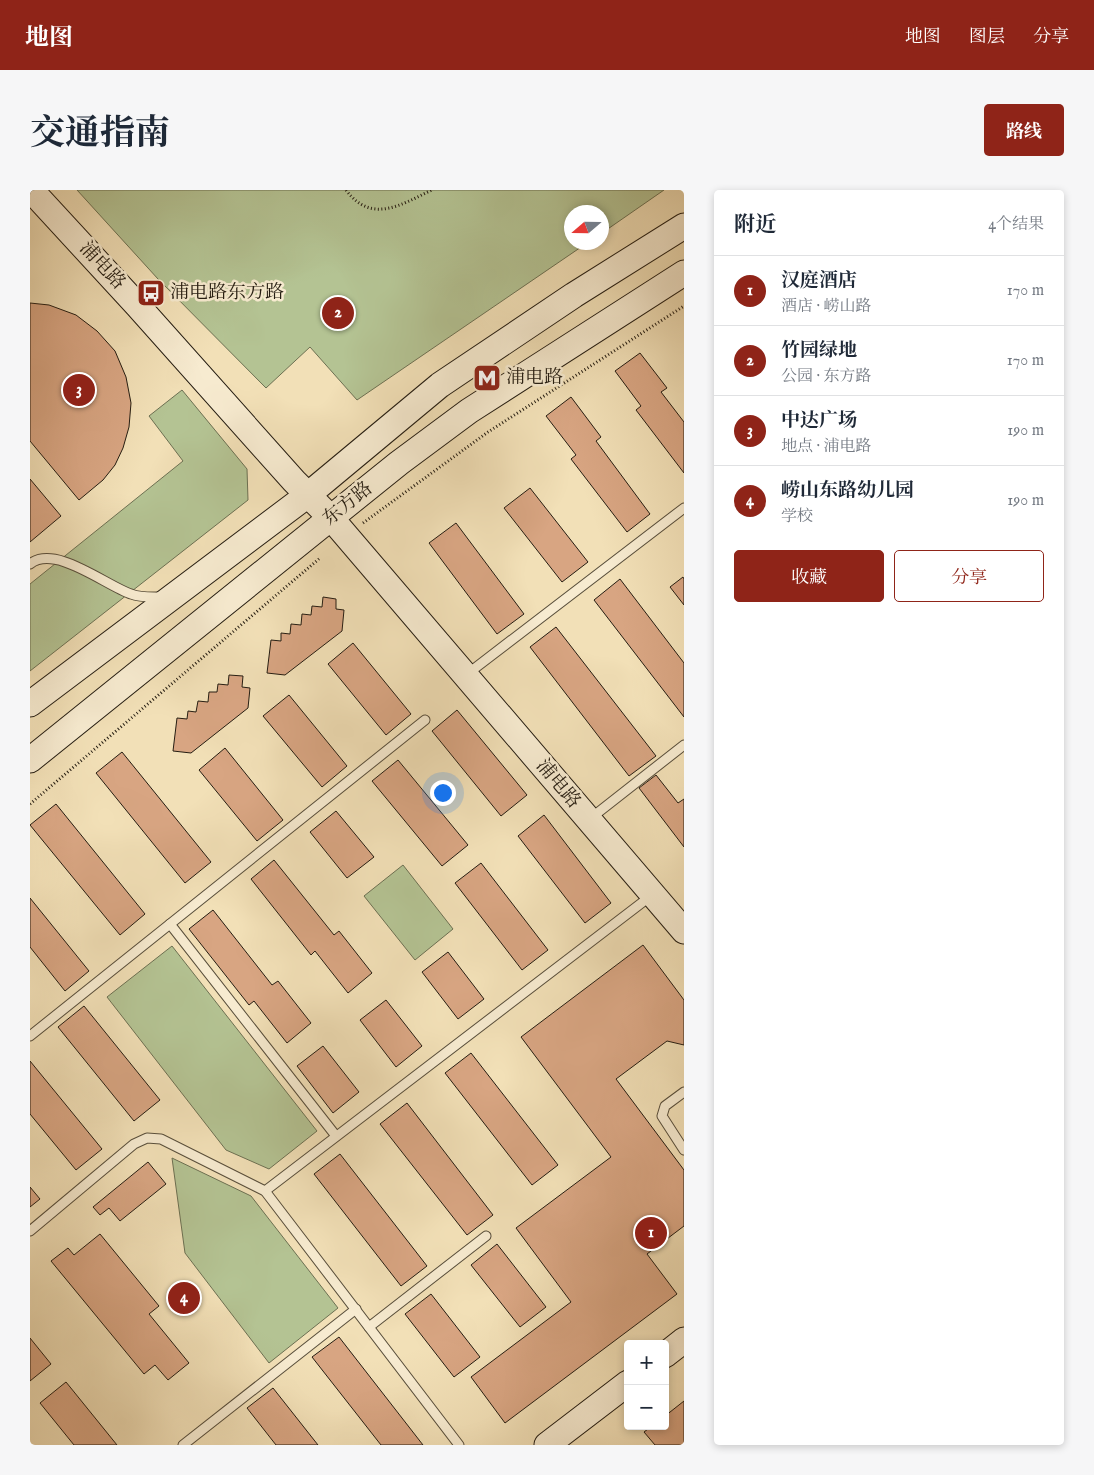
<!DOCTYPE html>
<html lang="zh">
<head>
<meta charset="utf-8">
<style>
	body { margin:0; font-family:"IM FELL English","Noto Serif SC",serif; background:#f6f6f7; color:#1f2937 }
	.controls { position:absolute; right:15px; bottom:15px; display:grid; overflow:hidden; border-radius:5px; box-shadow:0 2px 8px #0003 }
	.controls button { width:45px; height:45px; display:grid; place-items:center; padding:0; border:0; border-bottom:1px solid #e0e1e3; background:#fff; color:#1f2937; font:25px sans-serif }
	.compass { position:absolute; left:534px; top:15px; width:45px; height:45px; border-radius:50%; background:#fff; box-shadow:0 2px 8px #0003; rotate:250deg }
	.you { position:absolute; left:412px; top:602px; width:18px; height:18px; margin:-12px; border:4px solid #fff; border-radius:50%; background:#1a73e8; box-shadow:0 0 0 8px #1a73e833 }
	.badge { display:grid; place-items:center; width:32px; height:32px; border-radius:50%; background:#8f2418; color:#fff; font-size:16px; font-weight:700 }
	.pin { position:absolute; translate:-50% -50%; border:2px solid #fff; box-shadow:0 1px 5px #0006 }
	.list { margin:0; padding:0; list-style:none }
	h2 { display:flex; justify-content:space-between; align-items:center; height:65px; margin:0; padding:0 20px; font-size:21px }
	h2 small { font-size:16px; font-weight:400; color:#747a83 }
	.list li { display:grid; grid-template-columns:32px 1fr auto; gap:15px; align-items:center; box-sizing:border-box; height:70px; padding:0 20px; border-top:1px solid #e0e1e3 }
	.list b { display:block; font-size:19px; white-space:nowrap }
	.list p { margin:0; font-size:16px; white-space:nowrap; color:#747a83 }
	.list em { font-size:16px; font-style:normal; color:#747a83 }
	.actions { display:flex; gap:10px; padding:15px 20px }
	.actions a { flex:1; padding:11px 0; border:1px solid #8f2418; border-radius:5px; text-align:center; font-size:18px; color:#8f2418 }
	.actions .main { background:#8f2418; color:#fff }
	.map { position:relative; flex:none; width:654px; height:1255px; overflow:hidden; border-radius:5px }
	header { display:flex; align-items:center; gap:30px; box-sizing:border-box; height:70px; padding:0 25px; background:#8f2418; color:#fff }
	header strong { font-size:24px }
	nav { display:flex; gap:28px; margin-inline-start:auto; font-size:18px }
	.intro { display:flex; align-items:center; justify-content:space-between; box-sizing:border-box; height:120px; padding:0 30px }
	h1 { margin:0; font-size:35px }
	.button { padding:12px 22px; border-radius:5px; background:#8f2418; color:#fff; font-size:18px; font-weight:700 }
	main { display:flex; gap:30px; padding:0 30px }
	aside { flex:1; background:#fff; border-radius:5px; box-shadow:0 2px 8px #0003 }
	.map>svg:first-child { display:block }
	.green { fill:#b4c393; stroke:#6c7052 }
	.building { fill:#d8a582; stroke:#251d12 }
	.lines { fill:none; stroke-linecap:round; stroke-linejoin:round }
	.lane-casing { stroke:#584e3b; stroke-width:11 }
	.secondary-casing { stroke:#251d12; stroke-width:27 }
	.path { stroke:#251d12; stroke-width:3; stroke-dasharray:1 2.5; stroke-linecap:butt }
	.lane { stroke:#f7ebd0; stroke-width:9 }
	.secondary { stroke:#f7ebd0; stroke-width:25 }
	.labels { text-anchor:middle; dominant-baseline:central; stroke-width:5; stroke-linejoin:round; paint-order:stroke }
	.street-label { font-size:19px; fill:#251d12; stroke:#f7ebd0 }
	.poi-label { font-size:19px; fill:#251d12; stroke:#f7ebd0; text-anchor:start }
</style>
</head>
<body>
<header>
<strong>地图</strong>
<nav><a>地图</a><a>图层</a><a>分享</a></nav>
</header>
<div class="intro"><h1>交通指南</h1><a class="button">路线</a></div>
<main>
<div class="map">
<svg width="654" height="1255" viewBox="0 0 654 1255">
	<rect width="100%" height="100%" fill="#f2e0b7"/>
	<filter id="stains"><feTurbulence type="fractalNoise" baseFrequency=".004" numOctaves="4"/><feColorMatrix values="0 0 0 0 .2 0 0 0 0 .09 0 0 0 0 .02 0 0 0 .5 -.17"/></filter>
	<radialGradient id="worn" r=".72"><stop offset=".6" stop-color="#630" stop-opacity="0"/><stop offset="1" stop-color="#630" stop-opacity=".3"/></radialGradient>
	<g class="green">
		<path d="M 47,0 L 634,0 L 572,43 L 572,22 L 542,22 L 542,52 L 557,53 L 327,210 L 280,157 L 236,198 L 128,89 Z"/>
		<path d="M 152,200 L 217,279 L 218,310 L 0,481 L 0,394 L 153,271 L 119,226 Z"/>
		<path d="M 373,675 L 423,739 L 385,770 L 334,706 Z"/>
		<path d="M 142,756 L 287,941 L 239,979 L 196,960 L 77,807 Z"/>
		<path d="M 142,968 L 221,1006 L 308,1118 L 239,1173 L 155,1063 Z"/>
	</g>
	<g class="building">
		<path d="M 0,113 L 19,115 L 46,125 L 67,141 L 85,161 L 96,187 L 101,213 L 99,237 L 93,258 L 85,275 L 73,290 L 49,310 L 0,251 Z"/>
		<path d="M 610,163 L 637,198 L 631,202 L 654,232 L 654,283 L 606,220 L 611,216 L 585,181 Z"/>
		<path d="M 541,207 L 571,247 L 566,251 L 620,324 L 597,342 L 541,269 L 546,265 L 516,226 Z"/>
		<path d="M 0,289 L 31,326 L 0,352 Z"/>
		<path d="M 500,298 L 558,372 L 532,392 L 474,318 Z"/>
		<path d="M 426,333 L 494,424 L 467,444 L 399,353 Z"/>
		<path d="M 653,387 L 654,389 L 654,415 L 640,397 Z"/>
		<path d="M 590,389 L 654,473 L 654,527 L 564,410 Z"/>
		<path d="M 293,407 L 306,409 L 306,419 L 314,420 L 312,441 L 255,485 L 237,483 L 241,450 L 251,451 L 251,443 L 260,444 L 261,434 L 271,435 L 272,424 L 281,425 L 282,416 L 292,417 Z"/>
		<path d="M 526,437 L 626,566 L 599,586 L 500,457 Z"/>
		<path d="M 323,453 L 381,524 L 356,545 L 298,474 Z"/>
		<path d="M 199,485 L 213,486 L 212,497 L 220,498 L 218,518 L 161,563 L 143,561 L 147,528 L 157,529 L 158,521 L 166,522 L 168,511 L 178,512 L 179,502 L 187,502 L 188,494 L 198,495 Z"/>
		<path d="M 259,505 L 317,576 L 292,597 L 233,526 Z"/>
		<path d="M 427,520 L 497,605 L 471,626 L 402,541 Z"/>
		<path d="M 195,558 L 253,630 L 227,651 L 169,580 Z"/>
		<path d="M 92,562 L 181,672 L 155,693 L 66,583 Z"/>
		<path d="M 368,570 L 438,655 L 412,676 L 342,591 Z"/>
		<path d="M 626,585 L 648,613 L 654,609 L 654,657 L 609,598 Z"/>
		<path d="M 26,614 L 115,724 L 90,745 L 0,635 Z"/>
		<path d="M 306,621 L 344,667 L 317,688 L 280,642 Z"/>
		<path d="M 514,625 L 581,713 L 555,733 L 488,646 Z"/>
		<path d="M 244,670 L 304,745 L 309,741 L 342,783 L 318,803 L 285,761 L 281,765 L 221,689 Z"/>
		<path d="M 451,673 L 518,760 L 492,780 L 425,693 Z"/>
		<path d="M 0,708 L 59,781 L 35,801 L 0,757 Z"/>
		<path d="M 183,720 L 242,795 L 248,791 L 281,833 L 257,853 L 224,811 L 219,815 L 159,739 Z"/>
		<path d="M 613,755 L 654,810 L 654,855 L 637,851 L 586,889 L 654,980 L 654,1036 L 617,1064 L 647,1104 L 475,1233 L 441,1187 L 541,1112 L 486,1038 L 581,967 L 491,847 Z"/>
		<path d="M 418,762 L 454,809 L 428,829 L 392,782 Z"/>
		<path d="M 356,810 L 392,856 L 366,877 L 330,830 Z"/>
		<path d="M 54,816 L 130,910 L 104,931 L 28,837 Z"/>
		<path d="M 293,856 L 329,902 L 303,923 L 267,876 Z"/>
		<path d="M 441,863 L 528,975 L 502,995 L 415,883 Z"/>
		<path d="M 0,871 L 72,959 L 46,980 L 0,924 Z"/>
		<path d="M 377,913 L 463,1025 L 437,1045 L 350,934 Z"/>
		<path d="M 310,964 L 397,1076 L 371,1096 L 284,984 Z"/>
		<path d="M 118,972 L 136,994 L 90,1031 L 79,1018 L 70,1025 L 63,1017 Z"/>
		<path d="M 0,997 L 10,1009 L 0,1017 Z"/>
		<path d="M 70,1044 L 129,1116 L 119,1124 L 159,1173 L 138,1190 L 125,1175 L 114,1184 L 21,1071 L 38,1058 L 44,1065 Z"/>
		<path d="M 467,1054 L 516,1117 L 490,1137 L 441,1075 Z"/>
		<path d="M 401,1104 L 450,1167 L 424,1187 L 375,1124 Z"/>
		<path d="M 309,1147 L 393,1255 L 351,1255 L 282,1167 Z"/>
		<path d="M 0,1148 L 21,1174 L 0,1191 Z"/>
		<path d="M 36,1192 L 87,1255 L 44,1255 L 10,1213 Z"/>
		<path d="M 243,1198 L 288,1255 L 246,1255 L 217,1218 Z"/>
		<path d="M 654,1211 L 654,1255 L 625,1255 L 614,1242 L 622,1236 L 635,1236 L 635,1226 Z"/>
	</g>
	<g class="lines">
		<defs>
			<g id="lane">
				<path d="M 0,374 C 25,354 75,395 101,404 C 111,408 122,407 132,407"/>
				<path d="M 436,485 L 654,318"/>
				<path d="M 561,628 L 654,555"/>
				<path d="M 140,734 L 306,946"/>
				<path d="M 0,846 L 395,530"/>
				<path d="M 654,902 L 635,916 L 632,926 L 654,960"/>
				<path d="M 235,1001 L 622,705"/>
				<path d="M 0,1041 L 104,954 L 117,948 L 131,949 L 235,1001 L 429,1255"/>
				<path d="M 339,1137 L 456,1046"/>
				<path d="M 153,1255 L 326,1119"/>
			</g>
			<g id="secondary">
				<path d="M 1,0 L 107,115 L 264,291 L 301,328 L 654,741"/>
				<path d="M 0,514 L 279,304 L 410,195 L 544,105 L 654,36"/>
				<path d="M 0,570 L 369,273 L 439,221 L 654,83"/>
				<path d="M 635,1165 L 654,1150"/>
				<path d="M 517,1255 L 598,1193"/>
			</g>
		</defs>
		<use href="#lane" class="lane-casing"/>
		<use href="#secondary" class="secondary-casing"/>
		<g class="path">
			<path d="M 316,0 C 342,35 372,14 402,0"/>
			<path d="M 333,333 L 458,242 L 654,116"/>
			<path d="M 0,614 L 290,368"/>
		</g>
		<use href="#lane" class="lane"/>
		<use href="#secondary" class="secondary"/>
	</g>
	<defs>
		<symbol id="bus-square" viewBox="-11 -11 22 22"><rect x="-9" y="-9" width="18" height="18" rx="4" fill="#8f2418" stroke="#f7ebd0"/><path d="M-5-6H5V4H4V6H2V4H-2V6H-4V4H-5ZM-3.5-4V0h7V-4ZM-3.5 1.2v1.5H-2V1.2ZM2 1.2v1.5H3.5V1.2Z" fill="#fff"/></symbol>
		<symbol id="metro-square" viewBox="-11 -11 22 22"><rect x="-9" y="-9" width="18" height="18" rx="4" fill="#8f2418" stroke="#f7ebd0"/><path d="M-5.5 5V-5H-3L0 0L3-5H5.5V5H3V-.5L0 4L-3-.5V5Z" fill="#fff"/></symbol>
	</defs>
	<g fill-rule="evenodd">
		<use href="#bus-square" x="105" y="87" width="32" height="32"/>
		<use href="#metro-square" x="441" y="172" width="32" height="32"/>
	</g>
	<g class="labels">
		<g class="street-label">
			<text transform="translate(72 76) rotate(47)">浦电路</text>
			<text transform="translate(318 314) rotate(-39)">东方路</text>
			<text transform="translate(528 594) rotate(50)">浦电路</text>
		</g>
		<g class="poi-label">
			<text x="140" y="103">浦电路东方路</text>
			<text x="476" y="188">浦电路</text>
		</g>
	</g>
	<rect width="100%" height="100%" filter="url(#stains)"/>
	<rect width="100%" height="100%" fill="url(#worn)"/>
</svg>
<div class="controls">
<button>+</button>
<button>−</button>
</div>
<svg class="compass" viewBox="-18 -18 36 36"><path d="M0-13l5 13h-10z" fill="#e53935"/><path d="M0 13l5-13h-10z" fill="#747a83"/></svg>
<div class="you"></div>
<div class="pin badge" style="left:621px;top:1043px">1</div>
<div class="pin badge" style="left:308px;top:123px">2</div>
<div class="pin badge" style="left:49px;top:200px">3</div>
<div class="pin badge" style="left:154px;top:1108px">4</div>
</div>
<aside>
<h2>附近<small>4个结果</small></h2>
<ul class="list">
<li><span class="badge">1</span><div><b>汉庭酒店</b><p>酒店 · 崂山路</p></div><em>170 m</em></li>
<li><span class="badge">2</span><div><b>竹园绿地</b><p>公园 · 东方路</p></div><em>170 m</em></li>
<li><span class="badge">3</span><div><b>中达广场</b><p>地点 · 浦电路</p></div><em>190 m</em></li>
<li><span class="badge">4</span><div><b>崂山东路幼儿园</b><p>学校</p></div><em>190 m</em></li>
</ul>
<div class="actions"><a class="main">收藏</a><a>分享</a></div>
</aside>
</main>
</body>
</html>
